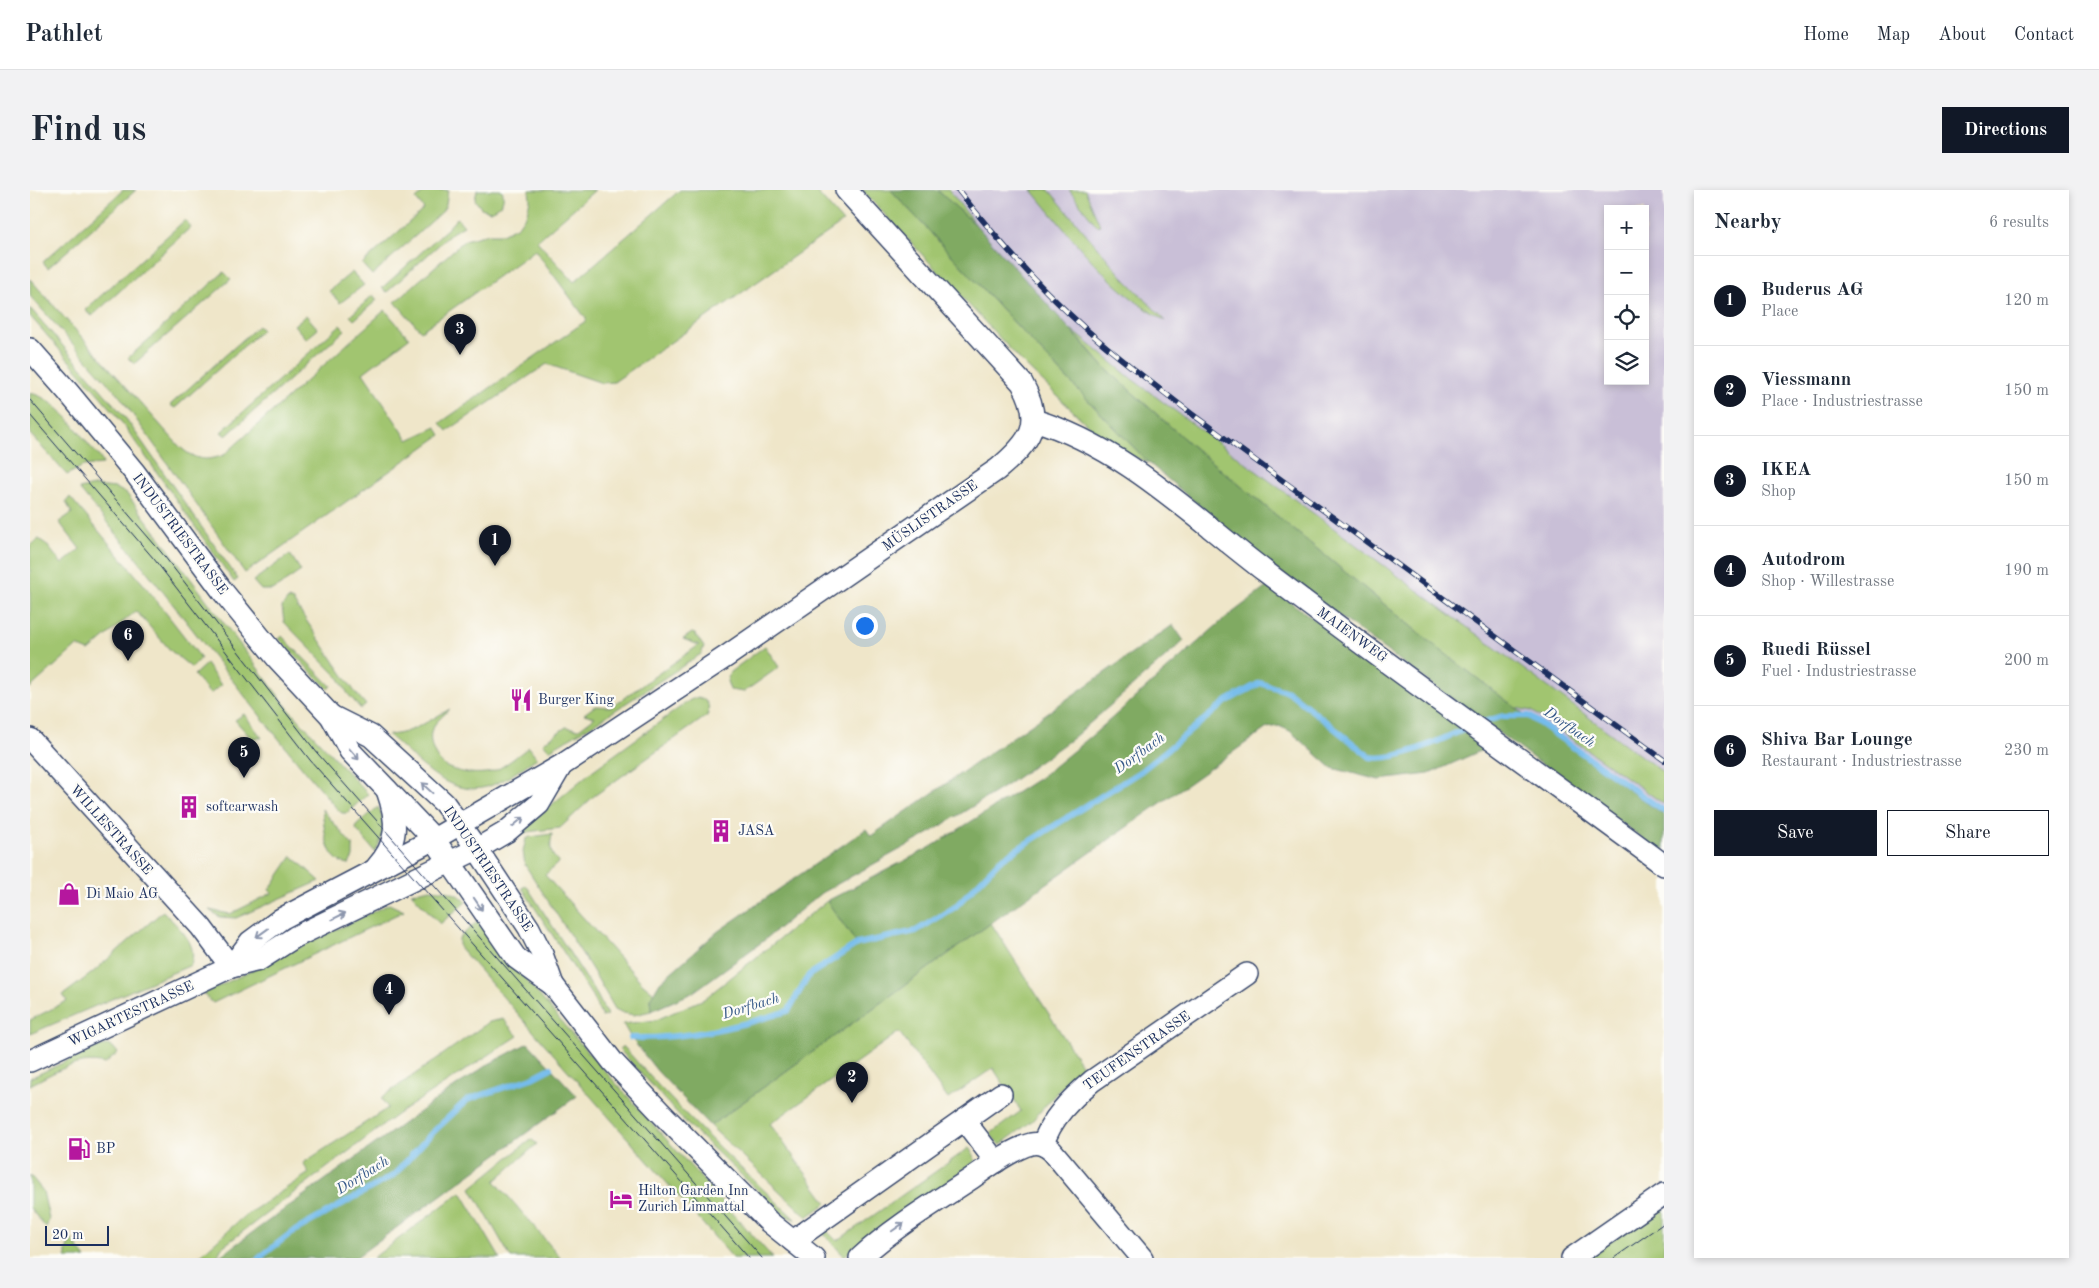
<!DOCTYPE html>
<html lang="en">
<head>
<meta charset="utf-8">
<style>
	body { margin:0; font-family:"Old Standard TT",serif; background:#f2f2f3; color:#1f2937 }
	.controls { position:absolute; right:15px; top:15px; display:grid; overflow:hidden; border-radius:0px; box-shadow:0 2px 8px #0003 }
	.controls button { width:45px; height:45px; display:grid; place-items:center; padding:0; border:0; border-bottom:1px solid #e0e1e3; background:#fff; color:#1f2937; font:25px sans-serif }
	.scale { position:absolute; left:15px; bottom:12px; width:64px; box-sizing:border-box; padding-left:5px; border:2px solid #1b2f5e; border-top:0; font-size:14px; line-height:18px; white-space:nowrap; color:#1b2f5e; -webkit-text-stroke:4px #fdfcf7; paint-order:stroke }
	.you { position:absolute; left:834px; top:435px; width:18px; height:18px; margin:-12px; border:4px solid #fff; border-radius:50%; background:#1a73e8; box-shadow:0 0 0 8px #1a73e833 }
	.badge { display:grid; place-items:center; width:32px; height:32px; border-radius:50%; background:#111827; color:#fff; font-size:16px; font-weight:700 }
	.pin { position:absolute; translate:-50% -41px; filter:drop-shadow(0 1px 2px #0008) }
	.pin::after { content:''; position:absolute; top:26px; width:18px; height:15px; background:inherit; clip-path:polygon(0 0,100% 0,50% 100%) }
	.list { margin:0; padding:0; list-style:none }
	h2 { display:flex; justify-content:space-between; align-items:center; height:65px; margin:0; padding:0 20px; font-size:21px }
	h2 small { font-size:16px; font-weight:400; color:#747a83 }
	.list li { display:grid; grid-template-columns:32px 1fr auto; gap:15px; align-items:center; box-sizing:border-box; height:90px; padding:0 20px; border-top:1px solid #e0e1e3 }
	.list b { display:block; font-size:19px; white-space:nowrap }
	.list p { margin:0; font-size:16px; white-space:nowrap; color:#747a83 }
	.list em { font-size:16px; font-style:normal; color:#747a83 }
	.actions { display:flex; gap:10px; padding:15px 20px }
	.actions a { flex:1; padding:11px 0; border:1px solid #111827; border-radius:0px; text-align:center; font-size:18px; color:#111827 }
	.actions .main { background:#111827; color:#fff }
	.icon { flex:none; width:28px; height:28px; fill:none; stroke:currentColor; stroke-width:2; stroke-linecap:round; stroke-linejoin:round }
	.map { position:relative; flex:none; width:1634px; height:1068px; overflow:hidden; border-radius:0px }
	header { display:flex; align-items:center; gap:30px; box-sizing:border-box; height:70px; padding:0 25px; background:#fff; border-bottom:1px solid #e0e1e3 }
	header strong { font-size:24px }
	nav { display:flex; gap:28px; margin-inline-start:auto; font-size:18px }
	.intro { display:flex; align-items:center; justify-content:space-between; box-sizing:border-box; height:120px; padding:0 30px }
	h1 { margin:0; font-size:35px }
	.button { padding:12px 22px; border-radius:0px; background:#111827; color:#fff; font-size:18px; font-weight:700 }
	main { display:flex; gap:30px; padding:0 30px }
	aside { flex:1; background:#fff; border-radius:0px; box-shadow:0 2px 8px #0003 }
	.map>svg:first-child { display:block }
	.industrial { fill:#c9bfd7; fill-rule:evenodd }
	.green { fill:#a1c56f; stroke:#5e7a66 }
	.forest { fill:#80aa62; stroke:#4e6c60 }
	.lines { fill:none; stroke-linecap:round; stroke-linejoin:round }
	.stream { stroke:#75bcec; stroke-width:6 }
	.street-casing { stroke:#3b4a6e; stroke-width:24 }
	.street { stroke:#fff; stroke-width:21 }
	.tram { stroke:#1b2f5e; stroke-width:1 }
	.rail-casing { stroke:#1b2f5e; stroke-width:5.5 }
	.rail { stroke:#fdfcf7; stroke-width:4; stroke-dasharray:11; stroke-linecap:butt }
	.oneway { stroke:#8d97ae }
	.labels { text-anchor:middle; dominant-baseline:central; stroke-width:4.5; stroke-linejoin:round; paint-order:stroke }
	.street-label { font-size:14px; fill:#1b2f5e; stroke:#fdfcf7 }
	.poi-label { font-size:14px; fill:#1b2f5e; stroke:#fdfcf7; text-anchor:start }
	.water-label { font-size:15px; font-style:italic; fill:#365989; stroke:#fdfcf7 }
</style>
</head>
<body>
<header>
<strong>Pathlet</strong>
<nav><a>Home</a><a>Map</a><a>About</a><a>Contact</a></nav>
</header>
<div class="intro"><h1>Find us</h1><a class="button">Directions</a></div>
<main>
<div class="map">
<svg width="1634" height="1068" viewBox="0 0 1634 1068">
	<rect width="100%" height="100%" fill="#fdfcf7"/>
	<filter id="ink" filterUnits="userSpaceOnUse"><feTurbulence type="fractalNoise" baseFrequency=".02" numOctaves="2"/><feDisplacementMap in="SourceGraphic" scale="10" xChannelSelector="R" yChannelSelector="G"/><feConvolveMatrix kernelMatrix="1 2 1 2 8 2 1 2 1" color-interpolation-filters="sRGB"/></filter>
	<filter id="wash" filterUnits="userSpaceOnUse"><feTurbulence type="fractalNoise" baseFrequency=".0096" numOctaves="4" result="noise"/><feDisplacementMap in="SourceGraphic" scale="20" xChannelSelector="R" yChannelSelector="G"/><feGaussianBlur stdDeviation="1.12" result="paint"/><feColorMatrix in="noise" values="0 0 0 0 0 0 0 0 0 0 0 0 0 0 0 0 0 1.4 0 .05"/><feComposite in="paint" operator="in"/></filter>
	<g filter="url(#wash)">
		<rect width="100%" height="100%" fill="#efe6c9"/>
		<path class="industrial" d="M 832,0 L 1634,0 L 1634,664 L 1235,372 L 1119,273 L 1088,260 L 1070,247 L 992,172 ZM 1578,19 L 1615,19 L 1615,191 L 1578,191 Z"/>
		<g class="green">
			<path d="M 93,0 L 106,0 L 18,78 L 13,72 Z"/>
			<path d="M 396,0 L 418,0 L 416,15 L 412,22 L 342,85 L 332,74 L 394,19 L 386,9 Z"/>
			<path d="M 447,0 L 472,0 C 476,11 470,18 460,21 L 451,18 L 445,10 Z"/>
			<path d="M 499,0 L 565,0 L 507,51 L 544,92 L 650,0 L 785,0 L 813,32 L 584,192 L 572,193 L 517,174 L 417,241 L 410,233 L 557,130 L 505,60 L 391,141 L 365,112 L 435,50 L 458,44 L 472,44 L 488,36 L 497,23 L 500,10 Z"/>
			<path d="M 832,0 L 861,0 L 1019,170 L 1119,273 L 1088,260 L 1070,247 L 992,172 Z"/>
			<path d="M 907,0 L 919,0 L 946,35 Z"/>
			<path d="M 1002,0 L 1019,0 L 1091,85 L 1136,131 C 1083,103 1040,46 1002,0 Z"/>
			<path d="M 1039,0 L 1055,0 L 1070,35 L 1067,36 Z"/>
			<path d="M 427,28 L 434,36 L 423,42 L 357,102 L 352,98 L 418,38 Z"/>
			<path d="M 155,30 L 161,37 L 62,126 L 55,120 Z"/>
			<path d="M 194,82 L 201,89 L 104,174 L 98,168 Z"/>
			<path d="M 322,82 L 334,95 L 310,113 L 299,101 Z"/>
			<path d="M 0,89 L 150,257 C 165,270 175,272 194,265 L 355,120 L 379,148 L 333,183 L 378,250 L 406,237 L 411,245 L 215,383 L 91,208 L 0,106 Z"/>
			<path d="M 343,105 L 347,110 L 324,130 L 320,126 Z"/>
			<path d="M 0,118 L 94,226 L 208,389 L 204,392 L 85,223 L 0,126 Z"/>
			<path d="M 276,125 L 288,139 L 276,149 L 264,135 Z"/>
			<path d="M 310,135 L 315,140 L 196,246 L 191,242 Z"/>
			<path d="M 228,136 L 232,140 L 145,218 L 140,215 Z"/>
			<path d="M 1041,139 L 1102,189 L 1634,583 L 1634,614 L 1502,521 L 1486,518 L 1400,452 L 1161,255 L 1074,177 Z"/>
			<path d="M 0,203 C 25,208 44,236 59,255 C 64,261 71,267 73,274 L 53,276 L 37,285 L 0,244 Z"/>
			<path d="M 64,296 L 86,298 L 97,304 L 257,517 L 338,604 L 317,623 L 312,623 L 308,620 C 218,516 139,404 49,299 Z"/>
			<path d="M 40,307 L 115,396 L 171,468 L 162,478 L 141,461 L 106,421 L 59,461 L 47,456 L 0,498 L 0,355 L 9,349 L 16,354 L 32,374 L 50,359 L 29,332 L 42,323 L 36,312 Z"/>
			<path d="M 260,364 L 271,381 L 243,400 L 231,400 L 223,391 Z"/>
			<path d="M 258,409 L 263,411 L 325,502 L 336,515 L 331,519 L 318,504 L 308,487 L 254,432 L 252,417 Z"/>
			<path d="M 662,443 L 665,444 L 674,457 L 671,464 L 572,529 L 519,560 L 513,553 L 536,537 L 549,539 L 565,527 L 554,524 L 565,516 L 581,517 L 669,455 L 653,449 Z"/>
			<path d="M 252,446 L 301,496 L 298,499 L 249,449 Z"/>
			<path d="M 735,456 L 749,477 L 714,502 L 700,500 L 697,491 L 700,482 Z"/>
			<path d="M 176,474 L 191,495 L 180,504 L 164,485 Z"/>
			<path d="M 668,507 C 678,511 680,514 678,525 L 564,606 L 530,638 L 497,642 L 491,646 L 489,644 L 494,638 L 562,581 L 660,510 Z"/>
			<path d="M 420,519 C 414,525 406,531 402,539 C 397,552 406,573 419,578 C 430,583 449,585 461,582 C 471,580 490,563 499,557 L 507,568 C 494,576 480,588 465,594 C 421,613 389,571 358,545 C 382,544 399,530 420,519 Z"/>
			<path d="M 214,524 L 232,548 L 221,548 L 205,530 Z"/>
			<path d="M 348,617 C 356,633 354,646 345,662 L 326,639 L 327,635 Z"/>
			<path d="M 292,619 L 323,656 L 323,667 L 319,674 C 294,672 295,638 292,619 Z"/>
			<path d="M 522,644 C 520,656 519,664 529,672 L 515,685 L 612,793 L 624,803 L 620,809 L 621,821 L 604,825 L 593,823 L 585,819 L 563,781 L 495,675 L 493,661 L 496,649 L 500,647 Z"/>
			<path d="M 262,666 L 290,691 L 206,728 L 190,727 L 179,720 L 200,724 L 242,703 L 239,700 Z"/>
			<path d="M 496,695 L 567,805 L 577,825 L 572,827 L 562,806 L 492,698 Z"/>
			<path d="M 400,699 C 414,700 426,701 436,712 L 410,734 L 381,703 Z"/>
			<path d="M 797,711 L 827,754 L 779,785 L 757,821 C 706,838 656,849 601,848 L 593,834 L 626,830 L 674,809 Z"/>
			<path d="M 359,714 L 374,721 L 183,813 L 173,804 Z"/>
			<path d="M 133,721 C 147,737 169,752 161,775 L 0,844 L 0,830 L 37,811 L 33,805 L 62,783 Z"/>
			<path d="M 450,729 L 472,761 L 540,842 L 743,1068 L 703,1068 L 429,757 L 429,748 Z"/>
			<path d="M 961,733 L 1054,879 L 1029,900 L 1002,931 L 970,955 L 960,944 L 991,921 L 963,878 L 918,909 L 869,842 L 740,934 L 797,1013 L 777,1027 L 680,936 Z"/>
			<path d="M 473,829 L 488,846 L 368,924 L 191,1058 L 187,1068 L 167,1068 L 213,1027 L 279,983 L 273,973 L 358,918 L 351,908 L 459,832 Z"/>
			<path d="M 77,855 L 83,857 L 88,863 L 75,874 C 47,867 24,883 0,895 L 0,888 L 69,856 Z"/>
			<path d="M 593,856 C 646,918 706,974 766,1030 L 754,1025 L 658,935 L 589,859 Z"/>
			<path d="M 501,949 L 507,954 L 465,991 L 531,1068 L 481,1068 L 441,998 Z"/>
			<path d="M 939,958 L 944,965 L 945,972 L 814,1066 L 792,1042 L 795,1039 L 807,1051 Z"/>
			<path d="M 0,985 L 13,1001 L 19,1029 L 16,1038 L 0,1018 Z"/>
			<path d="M 431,1002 L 470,1068 L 343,1068 Z"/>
			<path d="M 1634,1013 L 1634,1068 L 1557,1068 Z"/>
			<path d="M 41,1049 L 56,1068 L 36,1068 L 36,1061 Z"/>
		</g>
		<g class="forest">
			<path d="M 861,0 L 907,0 L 946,35 L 1074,177 L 1161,255 L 1400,452 L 1486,518 L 1634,625 L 1634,664 L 1235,372 L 1119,273 L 1019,170 Z"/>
			<path d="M 1238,396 L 1461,556 L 1399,584 L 1349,590 L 1302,578 L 1260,541 L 1249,536 L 1237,538 L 961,733 L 680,936 L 628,882 L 601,848 C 656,849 706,838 757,821 L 779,785 L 827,754 L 797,711 L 901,657 L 1011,587 L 1065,543 L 1194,429 Z"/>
			<path d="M 1143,435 L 1154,451 L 1044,547 L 977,595 L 893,647 L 791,703 L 732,752 L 662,803 L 621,821 L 620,809 L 630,792 L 687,742 L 836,639 L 841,646 Z"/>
			<path d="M 498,853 L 547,906 L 325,1068 L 187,1068 L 410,907 L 457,875 Z"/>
		</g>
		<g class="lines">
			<g class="stream">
				<path d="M 1447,534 L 1473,526 L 1499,526 L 1634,621"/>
				<path d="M 601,848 C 656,849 706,837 758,821 L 779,785 L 827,754 L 886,741 L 925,717 L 970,670 L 1111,581 L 1197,511 L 1230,493 L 1259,502 L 1340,567 C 1367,572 1412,549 1437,538"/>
				<path d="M 229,1068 L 261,1043 L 364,985 L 400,945 L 437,910 L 502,888 L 521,878"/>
			</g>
		</g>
	</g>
	<g filter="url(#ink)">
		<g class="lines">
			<defs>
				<g id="street">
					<path d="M 0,159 L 38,202 L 105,283 L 194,403 L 247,468 L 301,526 L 320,561 L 404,649 L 486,768 L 523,795 L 583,872 L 631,923 L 739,1032 L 784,1068"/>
					<path d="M 1004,230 C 1094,257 1162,326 1236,382 C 1367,482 1502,577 1634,675"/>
					<path d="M 301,526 L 341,546 L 414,613 L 447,659 L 499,738 L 512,764 L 523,795"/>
					<path d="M 0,549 L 171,737 L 201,777"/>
					<path d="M 346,678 C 369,653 368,631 357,600"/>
					<path d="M 201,777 L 220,752 L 251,729 L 404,649 L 532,575 L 697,466 L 968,279 C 1000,252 1015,234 992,193 L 816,0"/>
					<path d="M 0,871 L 201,777 L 229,770 L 265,747 L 447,659 L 476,642 L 509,614 L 530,578"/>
					<path d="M 934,930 L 966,972"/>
					<path d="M 1013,955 C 1020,929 1042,908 1062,891 L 1217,784"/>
					<path d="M 763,1051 L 971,904"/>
					<path d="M 830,1068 C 864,1037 903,1014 942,988 C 958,977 982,959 1001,954 C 1010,952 1016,956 1022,961 L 1112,1068"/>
					<path d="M 1542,1068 L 1634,1004"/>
				</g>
			</defs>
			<use href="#street" class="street-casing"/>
			<use href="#street" class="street"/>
			<g class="tram">
				<path d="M 0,210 L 131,362 L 288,564 L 732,1068"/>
				<path d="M 0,225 L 124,369 L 280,570 L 719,1068"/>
				<path d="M 1584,1068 L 1634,1033"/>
			</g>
			<defs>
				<path id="rail" d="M 928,0 C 959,39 990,76 1026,111 C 1069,154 1118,190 1166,227 L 1634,570"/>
			</defs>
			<use href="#rail" class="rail-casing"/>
			<use href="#rail" class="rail"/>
		</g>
		<defs><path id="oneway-shaft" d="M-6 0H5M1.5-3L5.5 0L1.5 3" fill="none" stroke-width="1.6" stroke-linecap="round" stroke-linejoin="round" transform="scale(1.25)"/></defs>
		<g class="oneway">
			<use href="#oneway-shaft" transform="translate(324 564) rotate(49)"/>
			<use href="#oneway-shaft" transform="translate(397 598) rotate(-137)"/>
			<use href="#oneway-shaft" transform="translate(488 632) rotate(-39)"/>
			<use href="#oneway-shaft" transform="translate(448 714) rotate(56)"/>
			<use href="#oneway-shaft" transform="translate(309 726) rotate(-26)"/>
			<use href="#oneway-shaft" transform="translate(232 743) rotate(144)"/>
			<use href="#oneway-shaft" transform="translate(868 1037) rotate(-35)"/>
		</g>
	</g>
	<defs>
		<symbol id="restaurant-bare" viewBox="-9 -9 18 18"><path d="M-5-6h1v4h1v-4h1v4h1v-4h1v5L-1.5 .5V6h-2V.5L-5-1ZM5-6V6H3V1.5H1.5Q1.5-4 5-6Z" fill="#b5179e" stroke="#fdfcf7" stroke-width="2.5" paint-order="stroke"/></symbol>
		<symbol id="building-bare" viewBox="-9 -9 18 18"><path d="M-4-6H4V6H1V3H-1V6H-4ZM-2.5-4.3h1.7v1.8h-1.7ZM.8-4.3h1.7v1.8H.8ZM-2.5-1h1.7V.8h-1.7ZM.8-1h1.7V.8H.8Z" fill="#b5179e" stroke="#fdfcf7" stroke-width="2.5" paint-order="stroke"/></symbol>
		<symbol id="shop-bare" viewBox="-9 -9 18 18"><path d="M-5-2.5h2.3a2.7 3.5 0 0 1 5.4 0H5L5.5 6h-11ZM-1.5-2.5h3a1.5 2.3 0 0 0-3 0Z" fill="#b5179e" stroke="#fdfcf7" stroke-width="2.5" paint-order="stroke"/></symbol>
		<symbol id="fuel-bare" viewBox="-9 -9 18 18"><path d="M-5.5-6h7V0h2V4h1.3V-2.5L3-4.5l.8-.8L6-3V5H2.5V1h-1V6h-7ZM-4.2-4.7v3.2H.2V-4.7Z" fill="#b5179e" stroke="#fdfcf7" stroke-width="2.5" paint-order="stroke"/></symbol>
		<symbol id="hotel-bare" viewBox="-9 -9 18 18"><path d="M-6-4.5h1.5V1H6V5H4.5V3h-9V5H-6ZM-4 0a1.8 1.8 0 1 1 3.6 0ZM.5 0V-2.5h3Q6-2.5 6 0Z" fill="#b5179e" stroke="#fdfcf7" stroke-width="2.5" paint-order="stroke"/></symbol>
	</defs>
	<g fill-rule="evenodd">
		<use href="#restaurant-bare" x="475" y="494" width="32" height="32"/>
		<use href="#building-bare" x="143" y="601" width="32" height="32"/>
		<use href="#building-bare" x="675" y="625" width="32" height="32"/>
		<use href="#shop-bare" x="23" y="688" width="32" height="32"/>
		<use href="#fuel-bare" x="33" y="943" width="32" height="32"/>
		<use href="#hotel-bare" x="575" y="993" width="32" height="32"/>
	</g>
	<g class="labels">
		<g class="street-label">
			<text transform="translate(900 326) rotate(-35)">MÜSLISTRASSE</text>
			<text transform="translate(150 344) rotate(53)">INDUSTRIESTRASSE</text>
			<text transform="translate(1322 445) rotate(36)">MAIENWEG</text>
			<text transform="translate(81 640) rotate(48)">WILLESTRASSE</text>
			<text transform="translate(458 679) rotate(56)">INDUSTRIESTRASSE</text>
			<text transform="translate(101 824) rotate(-25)">WIGARTESTRASSE</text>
			<text transform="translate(1107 861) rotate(-35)">TEUFENSTRASSE</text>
		</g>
		<g class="poi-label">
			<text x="508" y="510">Burger King</text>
			<text x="176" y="617">softcarwash</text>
			<text x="708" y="641">JASA</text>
			<text x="56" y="704">Di Maio AG</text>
			<text x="66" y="959">BP</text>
			<text x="608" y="1001">Hilton Garden Inn<tspan x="608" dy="16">Zurich Limmattal</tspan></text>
		</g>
		<g class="water-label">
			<text transform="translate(1539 538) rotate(35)">Dorfbach</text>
			<text transform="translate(1110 564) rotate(-36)">Dorfbach</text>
			<text transform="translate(721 817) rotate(-17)">Dorfbach</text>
			<text transform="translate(333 986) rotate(-32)">Dorfbach</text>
		</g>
	</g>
</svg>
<div class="controls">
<button>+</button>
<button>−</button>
<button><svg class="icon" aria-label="locate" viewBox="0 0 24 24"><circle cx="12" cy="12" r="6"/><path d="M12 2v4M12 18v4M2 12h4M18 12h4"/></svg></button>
<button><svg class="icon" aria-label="layers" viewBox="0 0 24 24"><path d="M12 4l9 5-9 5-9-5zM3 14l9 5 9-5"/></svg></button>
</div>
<div class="scale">20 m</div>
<div class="you"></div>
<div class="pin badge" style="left:465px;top:376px">1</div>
<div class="pin badge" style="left:822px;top:913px">2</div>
<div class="pin badge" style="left:430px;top:165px">3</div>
<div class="pin badge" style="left:359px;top:825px">4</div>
<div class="pin badge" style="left:214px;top:588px">5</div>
<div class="pin badge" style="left:98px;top:471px">6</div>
</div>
<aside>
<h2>Nearby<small>6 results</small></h2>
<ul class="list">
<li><span class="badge">1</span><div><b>Buderus AG</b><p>Place</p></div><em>120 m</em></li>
<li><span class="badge">2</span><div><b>Viessmann</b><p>Place · Industriestrasse</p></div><em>150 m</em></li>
<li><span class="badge">3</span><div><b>IKEA</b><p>Shop</p></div><em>150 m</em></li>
<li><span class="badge">4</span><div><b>Autodrom</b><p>Shop · Willestrasse</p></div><em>190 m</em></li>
<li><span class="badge">5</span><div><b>Ruedi Rüssel</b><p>Fuel · Industriestrasse</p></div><em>200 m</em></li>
<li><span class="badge">6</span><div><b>Shiva Bar Lounge</b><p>Restaurant · Industriestrasse</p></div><em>230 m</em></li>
</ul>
<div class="actions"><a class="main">Save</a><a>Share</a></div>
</aside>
</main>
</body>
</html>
